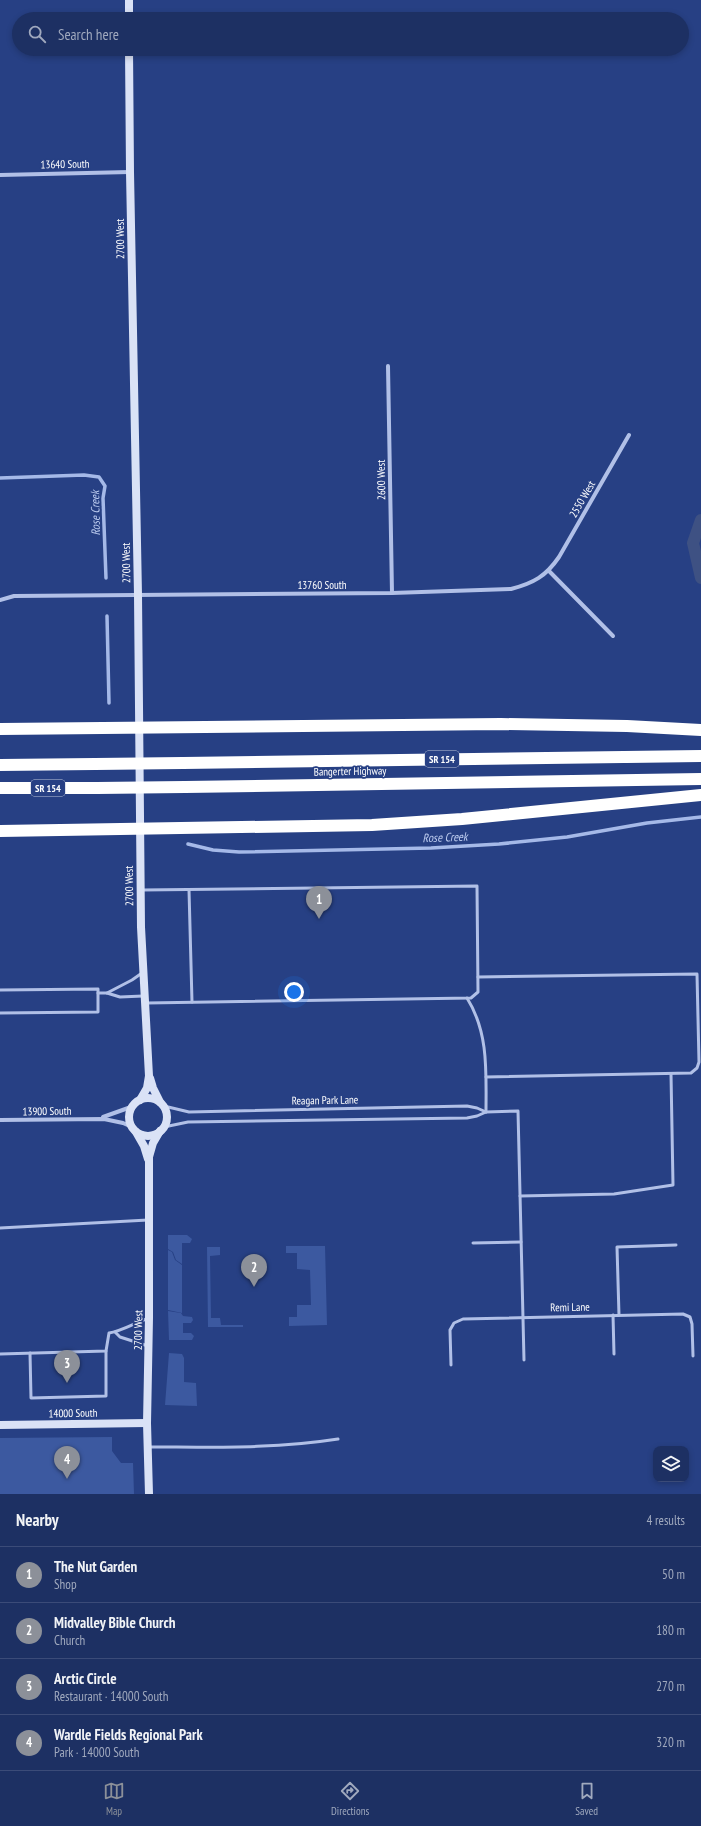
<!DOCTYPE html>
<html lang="en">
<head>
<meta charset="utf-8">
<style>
	body { margin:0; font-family:"PT Sans Narrow",sans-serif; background:#253869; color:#f1f3f6 }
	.controls { position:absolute; right:12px; bottom:12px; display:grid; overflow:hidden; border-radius:8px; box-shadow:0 2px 6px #0003 }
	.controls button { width:36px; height:36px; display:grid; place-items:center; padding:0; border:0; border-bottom:1px solid #3b4b78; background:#1d3063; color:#f1f3f6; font:20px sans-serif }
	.you { position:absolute; left:294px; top:992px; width:14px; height:14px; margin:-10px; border:3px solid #fff; border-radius:50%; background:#1a73e8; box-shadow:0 0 0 6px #1a73e833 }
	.badge { display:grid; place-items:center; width:26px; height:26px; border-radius:50%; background:#8c9099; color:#fff; font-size:13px; font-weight:700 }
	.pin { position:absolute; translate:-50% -33px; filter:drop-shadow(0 1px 2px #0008) }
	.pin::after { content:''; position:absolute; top:21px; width:14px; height:12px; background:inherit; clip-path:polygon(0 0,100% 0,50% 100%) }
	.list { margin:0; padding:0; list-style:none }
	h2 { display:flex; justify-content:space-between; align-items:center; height:52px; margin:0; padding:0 16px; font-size:17px }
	h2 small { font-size:13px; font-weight:400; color:#a0a9be }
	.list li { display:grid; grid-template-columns:26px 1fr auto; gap:12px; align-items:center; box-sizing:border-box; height:56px; padding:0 16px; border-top:1px solid #3b4b78 }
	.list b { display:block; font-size:15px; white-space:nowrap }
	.list p { margin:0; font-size:13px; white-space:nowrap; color:#a0a9be }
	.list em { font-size:13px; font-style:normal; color:#a0a9be }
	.icon { flex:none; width:22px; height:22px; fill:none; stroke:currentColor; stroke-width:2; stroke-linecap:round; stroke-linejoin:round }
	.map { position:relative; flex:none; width:701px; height:1494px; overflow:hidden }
	.search { position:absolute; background:#1d3063; box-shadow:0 2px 6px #0003; left:12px; right:12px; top:12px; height:44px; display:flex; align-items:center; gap:10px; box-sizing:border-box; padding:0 14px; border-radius:22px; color:#a0a9be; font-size:15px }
	.sheet { height:276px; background:#1d3063 }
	nav { display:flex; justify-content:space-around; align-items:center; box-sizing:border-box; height:56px; border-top:1px solid #3b4b78; background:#1d3063; font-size:11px; color:#a0a9be }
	nav a { display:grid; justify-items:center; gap:2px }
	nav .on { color:#8c9099 }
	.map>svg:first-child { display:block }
	.green { fill:#3c59a0 }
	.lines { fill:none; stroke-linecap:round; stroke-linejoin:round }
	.stream { stroke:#a5b9e8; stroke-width:3.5 }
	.canal { stroke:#3e5183; stroke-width:12 }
	.lane { stroke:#b1c0e7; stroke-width:3 }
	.street { stroke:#b1c0e7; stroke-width:4 }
	.secondary { stroke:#dae2f6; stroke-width:8 }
	.highway { stroke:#fff; stroke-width:12 }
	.highway-bridge { stroke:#fff; stroke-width:12 }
	.labels { text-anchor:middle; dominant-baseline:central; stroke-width:3.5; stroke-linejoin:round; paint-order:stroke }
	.shield { fill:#274084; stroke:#bec6da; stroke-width:1 }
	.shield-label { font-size:10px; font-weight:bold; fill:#fff }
	.street-label { font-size:11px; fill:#fff; stroke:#274084 }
	.water-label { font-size:12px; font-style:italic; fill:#bccbef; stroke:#274084 }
</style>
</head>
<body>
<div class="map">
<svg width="701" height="1494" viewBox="0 0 701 1494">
	<rect width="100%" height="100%" fill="#274084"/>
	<g class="green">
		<path d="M 168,1235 L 187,1235 L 192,1239 L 190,1243 L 182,1243 L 182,1264 L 176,1260 L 173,1252 L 168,1249 Z"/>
		<path d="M 286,1246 L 325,1246 L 327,1325 L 289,1326 L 289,1317 L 297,1317 L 297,1305 L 311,1305 L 310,1270 L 297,1269 L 297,1253 L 286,1253 Z"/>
		<path d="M 207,1247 L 220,1247 L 220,1255 L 210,1256 L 211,1318 L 220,1318 L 221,1325 L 243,1325 L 243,1327 L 208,1327 Z"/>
		<path d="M 168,1250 L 172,1252 L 175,1260 L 182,1265 L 182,1313 L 168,1310 Z"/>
		<path d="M 168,1311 L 181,1313 L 183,1316 L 192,1317 L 193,1320 L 191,1323 L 183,1323 L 183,1333 L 191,1333 L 194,1336 L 192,1340 L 169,1340 Z"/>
		<path d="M 169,1353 L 182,1354 L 184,1358 L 184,1382 L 196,1383 L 197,1406 L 165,1405 Z"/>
		<path d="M 112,1437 L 112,1451 L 121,1463 L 133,1463 L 134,1494 L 0,1494 L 0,1438 Z"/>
	</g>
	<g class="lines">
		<g class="stream">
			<path d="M 0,478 L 84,475 L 99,477 L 105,486 L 103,498 L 106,578"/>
			<path d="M 107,616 L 109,703"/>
			<path d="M 188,844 L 213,850 L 239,852 L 431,848 L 499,844 L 567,837 L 647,823 L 701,817"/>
		</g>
		<path class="canal" d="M 701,520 L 693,543 L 701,578"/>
		<g class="lane">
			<path d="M 142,890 L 477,886 L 478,992 L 471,998 L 147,1003"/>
			<path d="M 189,890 L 192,1002"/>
			<path d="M 478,977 L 697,974 L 699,1062 L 697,1068 L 691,1073 L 486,1077"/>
			<path d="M 0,990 L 98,989 L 98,1012 L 0,1013"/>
			<path d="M 98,993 L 107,993 L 120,997 L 143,996"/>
			<path d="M 107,993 L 132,980 L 142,973"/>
			<path d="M 467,998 C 489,1033 486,1073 486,1112"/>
			<path d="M 164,1106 L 189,1112 L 467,1106 L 477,1108 L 486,1112 L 518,1111 L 524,1360"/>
			<path d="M 164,1127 L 188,1122 L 467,1118 L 477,1116 L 486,1112"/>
			<path d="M 520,1196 L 614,1194 L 673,1185 L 671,1074"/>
			<path d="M 0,1228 L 148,1220"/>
			<path d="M 473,1243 L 521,1242"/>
			<path d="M 613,1315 L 614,1354"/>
			<path d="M 619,1315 L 617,1247 L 676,1245"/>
			<path d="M 115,1332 L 120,1337 L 148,1346"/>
			<path d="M 30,1353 L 31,1398 L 106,1396 L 106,1351"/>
			<path d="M 0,1354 L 106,1351 L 109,1333 C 120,1332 137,1322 149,1318"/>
			<path d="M 451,1365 L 450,1330 L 454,1323 L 463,1319 L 683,1314 L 690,1317 L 692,1324 L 693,1356"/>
			<path d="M 149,1447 C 214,1447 274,1449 338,1439"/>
		</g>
		<g class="street">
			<path d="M 0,175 L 130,172"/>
			<path d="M 388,366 L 392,593"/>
			<path d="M 549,571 L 613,636"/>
			<path d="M 0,600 L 14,596 L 392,593 L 511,589 C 534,583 546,576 559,557 L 629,435"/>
			<path d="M 103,1117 L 131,1107"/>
			<path d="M 0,1120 L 104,1119 L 123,1123 L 132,1127"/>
		</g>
		<g class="secondary">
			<path d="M 129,0 L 129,19"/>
			<path d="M 129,49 L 130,172 L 138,595 L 141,927 L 149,1076 L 147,1088 L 140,1100"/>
			<path d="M 150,1078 L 153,1088 L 160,1102"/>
			<circle cx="148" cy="1117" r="19"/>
			<path d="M 136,1132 L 144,1146 L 148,1159"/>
			<path d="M 0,1425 L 147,1423"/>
			<path d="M 149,1494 L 147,1423 L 149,1318 L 149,1157 L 153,1143 L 160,1131"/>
		</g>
		<g class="highway">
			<path d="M 0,729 L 501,724 L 627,726 L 701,730"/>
			<path d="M 183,763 L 701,756"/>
			<path d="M 0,765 L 95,764"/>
			<path d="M 185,787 L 701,779"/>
			<path d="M 0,788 L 97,788"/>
			<path d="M 0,831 L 372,825 L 462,819 L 701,795"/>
		</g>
		<g class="highway-bridge">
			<path d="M 95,764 L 183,763"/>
			<path d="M 97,788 L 185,787"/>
		</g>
	</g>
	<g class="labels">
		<g class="shield">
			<rect x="425" y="751" width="34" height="16" rx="3"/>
			<rect x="31" y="780" width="34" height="16" rx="3"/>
		</g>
		<g class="shield-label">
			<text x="442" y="759">SR 154</text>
			<text x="48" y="788">SR 154</text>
		</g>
		<g class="street-label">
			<text transform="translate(65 164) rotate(-1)">13640 South</text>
			<text transform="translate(120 239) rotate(-91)">2700 West</text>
			<text transform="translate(381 480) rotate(-91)">2600 West</text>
			<text transform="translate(582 499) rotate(-60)">2550 West</text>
			<text transform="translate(126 563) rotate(-91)">2700 West</text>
			<text x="322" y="585">13760 South</text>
			<text transform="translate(350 771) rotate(-1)">Bangerter Highway</text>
			<text transform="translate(129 886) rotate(-91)">2700 West</text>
			<text transform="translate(325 1100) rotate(-1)">Reagan Park Lane</text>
			<text transform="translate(47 1111) rotate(-1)">13900 South</text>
			<text transform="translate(570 1307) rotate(-1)">Remi Lane</text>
			<text transform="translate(138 1330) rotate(-89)">2700 West</text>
			<text transform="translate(73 1413) rotate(-1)">14000 South</text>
		</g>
		<g class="water-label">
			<text transform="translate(95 513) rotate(-91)">Rose Creek</text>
			<text transform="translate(445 837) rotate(-2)">Rose Creek</text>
		</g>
	</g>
</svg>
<div class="controls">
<button><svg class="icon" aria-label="layers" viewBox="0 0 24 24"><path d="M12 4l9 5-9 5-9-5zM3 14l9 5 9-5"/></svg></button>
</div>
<div class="you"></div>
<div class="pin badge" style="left:319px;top:919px">1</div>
<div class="pin badge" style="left:254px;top:1287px">2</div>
<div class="pin badge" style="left:67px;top:1383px">3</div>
<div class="pin badge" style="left:67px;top:1479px">4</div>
<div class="search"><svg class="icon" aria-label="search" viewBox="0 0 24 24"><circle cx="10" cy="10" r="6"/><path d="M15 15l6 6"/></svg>Search here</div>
</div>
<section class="sheet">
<h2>Nearby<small>4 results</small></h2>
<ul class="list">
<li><span class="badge">1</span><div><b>The Nut Garden</b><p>Shop</p></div><em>50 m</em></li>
<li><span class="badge">2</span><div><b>Midvalley Bible Church</b><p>Church</p></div><em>180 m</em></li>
<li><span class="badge">3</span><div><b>Arctic Circle</b><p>Restaurant · 14000 South</p></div><em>270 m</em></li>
<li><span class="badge">4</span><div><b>Wardle Fields Regional Park</b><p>Park · 14000 South</p></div><em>320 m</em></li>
</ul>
</section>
<nav>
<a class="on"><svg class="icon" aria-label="map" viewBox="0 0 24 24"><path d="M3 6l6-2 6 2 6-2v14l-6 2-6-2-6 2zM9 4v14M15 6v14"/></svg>Map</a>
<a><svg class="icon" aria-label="directions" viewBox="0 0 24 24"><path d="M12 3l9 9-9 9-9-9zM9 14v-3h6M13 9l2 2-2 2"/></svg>Directions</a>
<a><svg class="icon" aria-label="saved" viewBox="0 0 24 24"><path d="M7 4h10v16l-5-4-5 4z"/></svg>Saved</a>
</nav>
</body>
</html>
